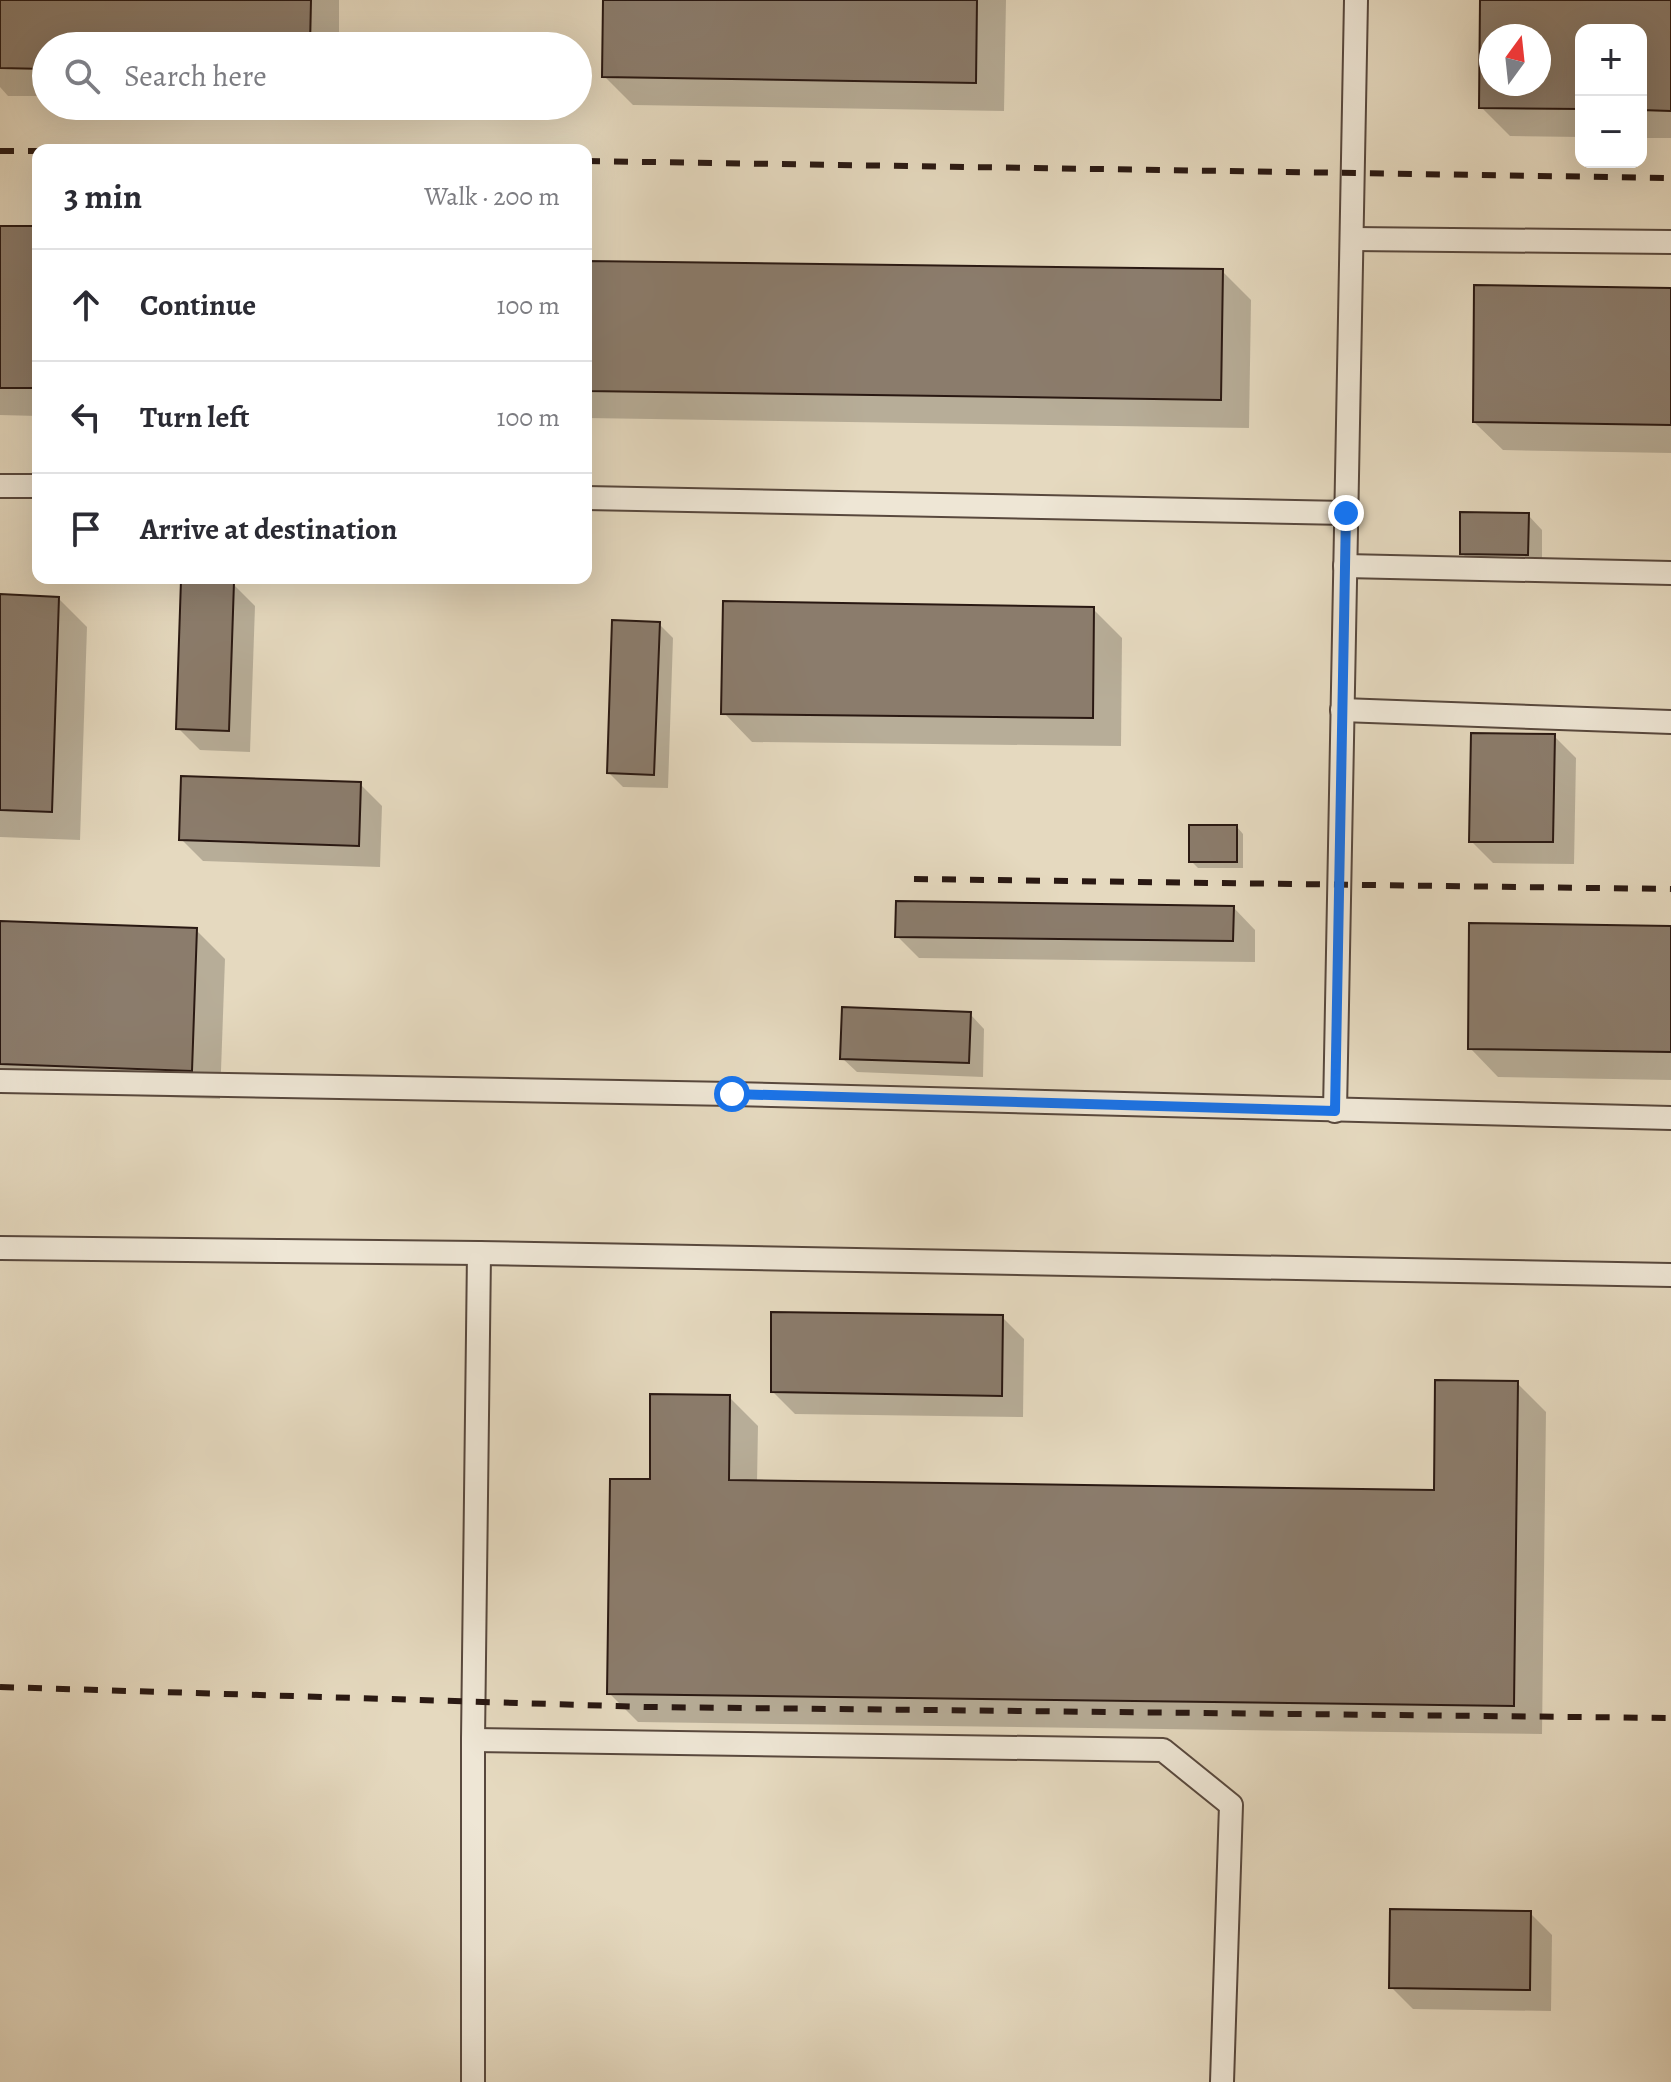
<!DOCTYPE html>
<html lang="en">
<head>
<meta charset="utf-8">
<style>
	body { margin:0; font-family:Alegreya,serif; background:#f2f2f3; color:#2b2b33 }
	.controls { position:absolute; right:24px; top:24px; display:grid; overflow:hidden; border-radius:16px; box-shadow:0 8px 32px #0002 }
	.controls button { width:72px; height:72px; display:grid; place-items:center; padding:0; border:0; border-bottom:2px solid #e1e1e2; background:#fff; color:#2b2b33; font:40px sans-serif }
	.compass { position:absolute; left:1479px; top:24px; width:72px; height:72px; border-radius:50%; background:#fff; box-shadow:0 8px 32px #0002; rotate:15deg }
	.stop { position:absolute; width:24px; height:24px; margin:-18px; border:6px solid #1a73e8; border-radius:50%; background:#fff }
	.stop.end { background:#1a73e8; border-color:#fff; box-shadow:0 2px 8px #0008 }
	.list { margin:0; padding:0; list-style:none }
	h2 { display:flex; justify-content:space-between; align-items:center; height:104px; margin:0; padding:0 32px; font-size:34px }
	h2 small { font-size:26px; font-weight:400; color:#7c7c81 }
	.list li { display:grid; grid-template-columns:52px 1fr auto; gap:24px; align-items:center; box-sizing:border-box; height:112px; padding:0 32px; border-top:2px solid #e1e1e2 }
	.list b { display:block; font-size:30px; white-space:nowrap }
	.list em { font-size:26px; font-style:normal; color:#7c7c81 }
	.icon { flex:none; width:44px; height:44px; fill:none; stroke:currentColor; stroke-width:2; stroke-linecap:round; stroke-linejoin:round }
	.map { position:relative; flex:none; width:1671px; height:2082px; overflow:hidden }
	.search { position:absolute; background:#fff; box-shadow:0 8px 32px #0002; left:32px; top:32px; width:560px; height:88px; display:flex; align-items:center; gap:20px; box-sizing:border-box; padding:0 28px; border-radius:44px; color:#7c7c81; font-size:30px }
	.panel { position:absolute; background:#fff; box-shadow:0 8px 32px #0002; left:32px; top:144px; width:560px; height:440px; border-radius:16px }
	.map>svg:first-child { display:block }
	.shadow { fill:#0003; fill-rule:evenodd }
	.building { fill:#8b7c6c; stroke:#291812; stroke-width:2; fill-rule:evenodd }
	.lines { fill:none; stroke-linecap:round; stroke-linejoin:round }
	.service-casing { stroke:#58483d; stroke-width:26 }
	.service { stroke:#eee6d5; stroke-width:22 }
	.rail { stroke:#291812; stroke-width:6; stroke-dasharray:14 14; stroke-linecap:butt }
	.route { stroke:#1a73e8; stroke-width:10 }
</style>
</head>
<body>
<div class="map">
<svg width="1671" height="2082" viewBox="0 0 1671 2082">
	<rect width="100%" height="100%" fill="#e5d9bf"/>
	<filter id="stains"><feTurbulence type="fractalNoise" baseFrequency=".0025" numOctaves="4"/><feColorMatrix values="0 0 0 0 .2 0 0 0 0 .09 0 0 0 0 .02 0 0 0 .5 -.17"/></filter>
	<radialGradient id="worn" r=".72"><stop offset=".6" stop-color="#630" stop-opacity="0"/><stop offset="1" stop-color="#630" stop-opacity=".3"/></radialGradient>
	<g class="shadow">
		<path d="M 0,0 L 339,0 L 339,46 L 46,46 L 46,96 L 8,96 L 0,87 Z"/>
		<path d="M 605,0 L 1006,0 L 1004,111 L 633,105 L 604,76 Z"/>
		<path d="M 1482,0 L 1671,0 L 1671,138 L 1641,138 L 1641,30 L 1581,30 L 1581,137 L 1510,136 L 1481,107 ZM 1491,36 L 1539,36 L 1539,84 L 1491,84 Z"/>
		<path d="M 0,228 L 38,228 L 38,416 L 0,415 Z"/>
		<path d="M 586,262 L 1222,271 L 1251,300 L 1249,428 L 586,418 Z"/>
		<path d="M 1671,290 L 1671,453 L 1503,450 L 1474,422 Z"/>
		<path d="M 1528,515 L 1542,530 L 1542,569 L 1476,568 L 1462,553 Z"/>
		<path d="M 233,584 L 255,606 L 250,752 L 200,750 L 178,728 Z"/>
		<path d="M 0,596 L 59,599 L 87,627 L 80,840 L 0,837 Z"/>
		<path d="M 1093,609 L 1122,638 L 1121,746 L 752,742 L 724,713 Z"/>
		<path d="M 659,624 L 673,638 L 668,788 L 623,787 L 609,773 Z"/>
		<path d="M 1554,736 L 1576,758 L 1574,864 L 1493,863 L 1471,841 Z"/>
		<path d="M 360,784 L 382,806 L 380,867 L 203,861 L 181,839 Z"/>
		<path d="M 1237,827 L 1243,834 L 1243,868 L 1198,868 L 1191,861 Z"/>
		<path d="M 1233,907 L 1255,930 L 1255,962 L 919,958 L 897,936 Z"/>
		<path d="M 0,923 L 196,930 L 225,959 L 220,1099 L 0,1091 Z"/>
		<path d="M 1671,928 L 1671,1080 L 1498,1077 L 1470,1048 Z"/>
		<path d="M 970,1014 L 984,1029 L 983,1077 L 857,1072 L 842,1058 Z"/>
		<path d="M 1002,1317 L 1024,1339 L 1023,1417 L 795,1414 L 773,1392 Z"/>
		<path d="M 1517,1383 L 1546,1412 L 1542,1734 L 638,1722 L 609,1693 L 652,1481 L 729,1397 L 758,1426 L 757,1483 L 1436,1492 Z"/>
		<path d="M 1530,1913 L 1552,1935 L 1551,2011 L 1413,2009 L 1391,1987 Z"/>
	</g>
	<g class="building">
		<path d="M 0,0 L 311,0 L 310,46 L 46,46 L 46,69 L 0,68 Z"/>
		<path d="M 603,0 L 977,0 L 976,83 L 602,77 Z"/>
		<path d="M 1480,0 L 1671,0 L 1671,111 L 1641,110 L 1641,30 L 1581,30 L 1581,109 L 1479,108 ZM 1491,36 L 1539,36 L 1539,84 L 1491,84 Z"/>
		<rect x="0" y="226" width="38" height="162"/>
		<path d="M 586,261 L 1223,269 L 1221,400 L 586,391 Z"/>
		<path d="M 1474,285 L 1671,288 L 1671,425 L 1473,422 Z"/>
		<path d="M 1460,512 L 1529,513 L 1528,555 L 1460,554 Z"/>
		<path d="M 181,580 L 234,582 L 229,731 L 176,729 Z"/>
		<path d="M 0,594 L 59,597 L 52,812 L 0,810 Z"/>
		<path d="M 723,601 L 1094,607 L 1093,718 L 721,714 Z"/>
		<path d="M 612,620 L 660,622 L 654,775 L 607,773 Z"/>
		<path d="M 1471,733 L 1555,734 L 1553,842 L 1469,842 Z"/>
		<path d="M 181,776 L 361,782 L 359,846 L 179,840 Z"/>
		<rect x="1189" y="825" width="48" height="37"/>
		<path d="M 896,901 L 1234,906 L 1233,941 L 895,937 Z"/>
		<path d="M 0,921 L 197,928 L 192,1071 L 0,1064 Z"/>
		<path d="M 1469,923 L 1671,926 L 1671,1052 L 1468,1049 Z"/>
		<path d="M 842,1007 L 971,1012 L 969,1063 L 840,1059 Z"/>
		<path d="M 771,1312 L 1003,1315 L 1002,1396 L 771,1392 Z"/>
		<path d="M 1435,1380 L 1518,1381 L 1514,1706 L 607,1694 L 610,1479 L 650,1479 L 650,1394 L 730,1395 L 729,1480 L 1434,1490 Z"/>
		<path d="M 1390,1909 L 1531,1911 L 1530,1990 L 1389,1988 Z"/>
	</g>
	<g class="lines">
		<defs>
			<g id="service">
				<path d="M 1353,239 L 1671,242"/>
				<path d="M 0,486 L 38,486"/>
				<path d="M 586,498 L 1346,513"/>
				<path d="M 1345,566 L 1671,573"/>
				<path d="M 1342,710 L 1671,722"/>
				<path d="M 0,1081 L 732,1094 L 1671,1118"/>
				<path d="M 1335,1111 L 1356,0"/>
				<path d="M 0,1248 L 479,1253 L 1671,1275"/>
				<path d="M 473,1740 L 1163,1750 L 1231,1805 L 1222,2082"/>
				<path d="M 473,2082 L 473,1740 L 479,1253"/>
			</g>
		</defs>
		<use href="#service" class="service-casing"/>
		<use href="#service" class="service"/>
		<g class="rail">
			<path d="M 0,151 L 38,151"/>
			<path d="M 586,161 L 1671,178"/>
			<path d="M 914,879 L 1671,889"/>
			<path d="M 0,1687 L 647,1707 L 1671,1718"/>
		</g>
	</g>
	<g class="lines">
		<path class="route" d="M 732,1094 L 1335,1111 L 1346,513"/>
	</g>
	<rect width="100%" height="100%" filter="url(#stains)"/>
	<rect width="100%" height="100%" fill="url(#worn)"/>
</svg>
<div class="controls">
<button>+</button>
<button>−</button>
</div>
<svg class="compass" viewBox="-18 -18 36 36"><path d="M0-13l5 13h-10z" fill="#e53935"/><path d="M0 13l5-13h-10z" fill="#7c7c81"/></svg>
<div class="stop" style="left:732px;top:1094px"></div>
<div class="stop end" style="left:1346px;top:513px"></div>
<div class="search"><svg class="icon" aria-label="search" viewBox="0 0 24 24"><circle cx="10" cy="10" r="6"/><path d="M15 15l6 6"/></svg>Search here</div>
<section class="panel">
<h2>3 min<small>Walk · 200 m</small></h2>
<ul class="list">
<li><svg class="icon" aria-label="ahead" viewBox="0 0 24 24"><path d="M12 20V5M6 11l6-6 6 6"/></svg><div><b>Continue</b></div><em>100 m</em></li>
<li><svg class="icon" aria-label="left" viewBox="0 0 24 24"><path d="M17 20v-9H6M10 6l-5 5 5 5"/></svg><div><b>Turn left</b></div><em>100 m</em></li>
<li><svg class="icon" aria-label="arrive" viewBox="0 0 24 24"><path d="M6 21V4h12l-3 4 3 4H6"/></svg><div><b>Arrive at destination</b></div></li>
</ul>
</section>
</div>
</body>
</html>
